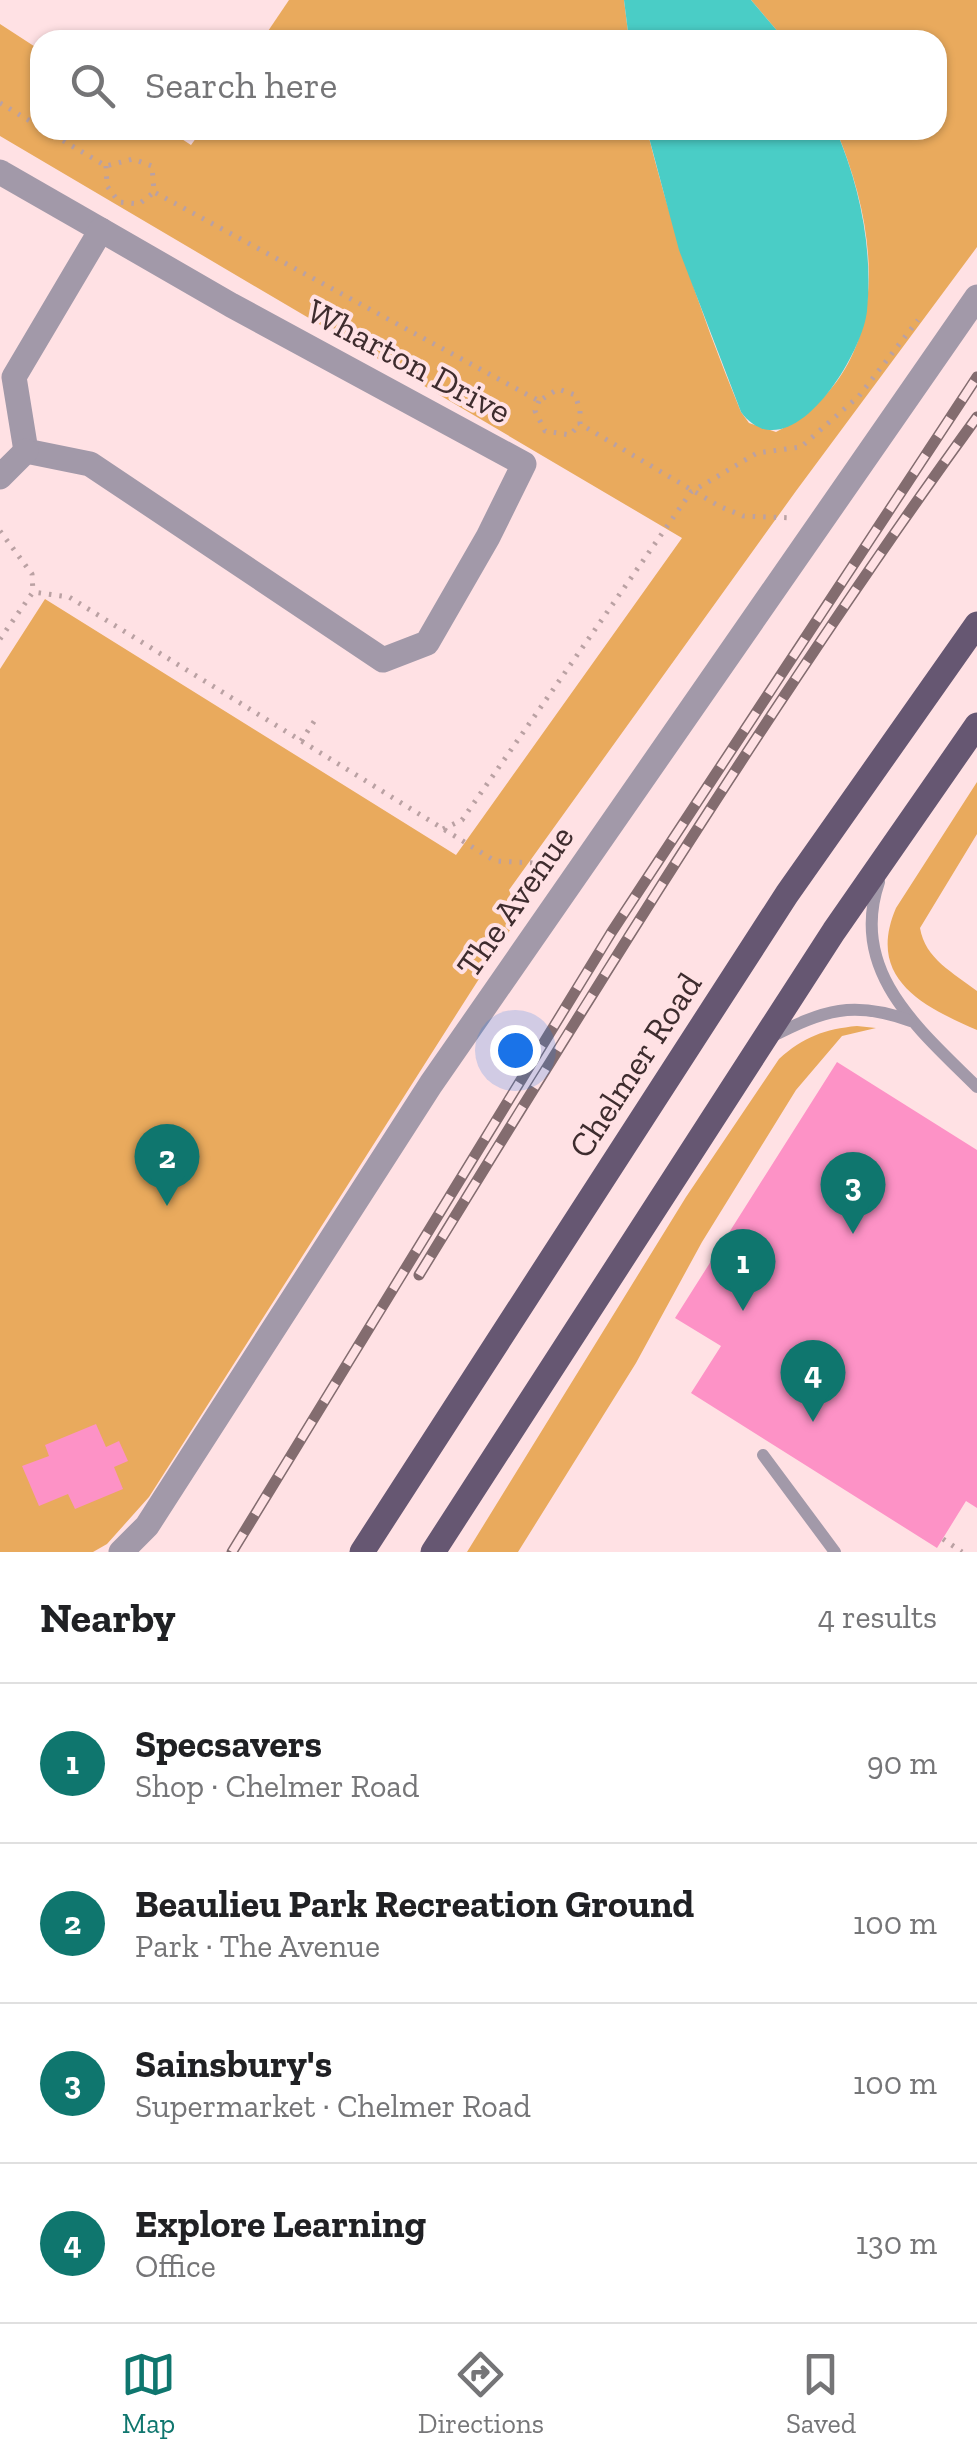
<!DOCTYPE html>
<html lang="en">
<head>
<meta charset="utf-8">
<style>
	body { margin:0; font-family:"Zilla Slab",serif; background:#f6f6f6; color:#202124 }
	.you { position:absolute; left:515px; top:1050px; width:35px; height:35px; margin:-25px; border:8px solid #fff; border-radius:50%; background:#1a73e8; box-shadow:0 0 0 15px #1a73e833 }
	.badge { display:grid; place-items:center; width:65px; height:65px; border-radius:50%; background:#0f766e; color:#fff; font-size:32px; font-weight:700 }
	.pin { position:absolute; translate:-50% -82px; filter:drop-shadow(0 2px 5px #0008) }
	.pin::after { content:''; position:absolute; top:52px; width:35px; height:30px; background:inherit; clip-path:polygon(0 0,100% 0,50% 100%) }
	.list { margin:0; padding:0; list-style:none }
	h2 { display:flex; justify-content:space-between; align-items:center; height:130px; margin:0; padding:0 40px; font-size:42px }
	h2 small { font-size:32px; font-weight:400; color:#757577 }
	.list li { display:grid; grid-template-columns:65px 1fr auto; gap:30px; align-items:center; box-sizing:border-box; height:160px; padding:0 40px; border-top:2px solid #e0e0e0 }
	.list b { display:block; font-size:38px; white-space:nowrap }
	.list p { margin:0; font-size:32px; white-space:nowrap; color:#757577 }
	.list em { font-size:32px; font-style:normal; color:#757577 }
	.icon { flex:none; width:55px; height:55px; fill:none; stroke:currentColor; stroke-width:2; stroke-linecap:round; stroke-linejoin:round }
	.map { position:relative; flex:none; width:977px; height:1552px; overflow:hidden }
	.search { position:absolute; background:#fff; box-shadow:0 2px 8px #0004; left:30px; right:30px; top:30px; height:110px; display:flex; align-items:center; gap:25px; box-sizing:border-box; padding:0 35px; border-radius:30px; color:#757577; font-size:38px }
	.sheet { height:770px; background:#fff }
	nav { display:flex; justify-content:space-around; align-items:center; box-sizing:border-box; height:140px; border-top:2px solid #e0e0e0; background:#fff; font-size:28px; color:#757577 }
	nav a { display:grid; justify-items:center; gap:5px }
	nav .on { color:#0f766e }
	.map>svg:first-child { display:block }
	.green { fill:#e9aa5d }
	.water { fill:#4acdc6 }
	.building { fill:#fd92c6 }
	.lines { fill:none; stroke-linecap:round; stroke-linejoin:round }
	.path { stroke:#baa1a3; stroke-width:5; stroke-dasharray:2.5 8; stroke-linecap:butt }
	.lane { stroke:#a299a9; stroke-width:12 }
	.street { stroke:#a299a9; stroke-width:25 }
	.primary { stroke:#665772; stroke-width:25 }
	.rail-casing { stroke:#836c6f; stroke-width:11 }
	.rail { stroke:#ffe1e4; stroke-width:8; stroke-dasharray:22; stroke-linecap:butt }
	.labels { text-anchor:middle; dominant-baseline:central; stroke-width:8; stroke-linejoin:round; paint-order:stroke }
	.street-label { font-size:35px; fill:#3e2c2e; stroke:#ffe1e4 }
</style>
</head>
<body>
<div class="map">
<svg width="977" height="1552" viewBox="0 0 977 1552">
	<rect width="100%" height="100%" fill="#ffe1e4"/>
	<g class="green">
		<path d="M 289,0 L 624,0 L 629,40 L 262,40 Z"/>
		<path d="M 751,0 L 977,0 L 977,247 L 796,491 L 509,890 L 519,916 L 149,1497 L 107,1544 L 93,1552 L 0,1552 L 0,669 L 45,599 L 456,855 L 682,538 L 0,136 L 0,24 L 40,50 L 40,130 L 168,130 L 191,145 L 202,130 L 647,130 C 671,227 703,320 741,412 L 749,423 L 776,432 C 895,371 881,236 836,130 L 937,130 L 937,40 L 785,40 Z"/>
		<path d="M 977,782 L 977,834 L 920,928 C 925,959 954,973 977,991 L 977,1030 C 922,1006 866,978 896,908 Z"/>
		<path d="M 857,1026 L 876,1028 L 842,1036 L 796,1090 L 702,1242 L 636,1363 L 518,1552 L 467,1552 L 686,1197 L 779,1059 C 803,1037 825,1029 857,1026 Z"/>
	</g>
	<g class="water">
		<path d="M 624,0 L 751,0 L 785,40 L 629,40 Z"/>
		<path d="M 647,130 L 836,130 C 860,187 873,249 867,311 C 862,357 788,475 741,412 L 679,250 Z"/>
	</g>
	<g class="building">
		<path d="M 837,1062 L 977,1150 L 977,1508 L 966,1501 L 937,1548 L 691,1393 L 721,1346 L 675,1318 Z"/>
		<path d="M 96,1424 L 106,1447 L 119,1441 L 128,1461 L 114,1467 L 123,1489 L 75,1509 L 68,1494 L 39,1506 L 22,1466 L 49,1456 L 45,1445 Z"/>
	</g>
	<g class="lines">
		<g class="path">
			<path d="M 0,103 L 40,127"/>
			<path d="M 45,130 L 106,166 L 133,159 L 152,166 L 154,192 L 539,401 L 558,389 L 575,395 L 580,410 L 580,424 L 719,506 L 743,516 L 794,518"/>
			<path d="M 106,166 L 107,186 L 119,202 L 139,204 L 153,193"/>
			<path d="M 539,401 L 535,411 L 545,431 L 570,435 L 580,424"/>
			<path d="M 0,531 L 32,574 L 33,592"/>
			<path d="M 0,639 L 33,592 L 69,597 L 495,861 L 552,864 L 555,861"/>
			<path d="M 301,741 L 317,717"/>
			<path d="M 443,829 L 462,820 L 691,492 L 757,453 L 801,447 L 859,396 L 918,320"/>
			<path d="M 943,1539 L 962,1552"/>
		</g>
		<g class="lane">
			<path d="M 879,882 C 848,972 920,1030 977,1087"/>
			<path d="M 771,1037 C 824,1010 853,1000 911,1021"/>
			<path d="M 763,1455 L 835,1552"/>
		</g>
		<g class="street">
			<path d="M 0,172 L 101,230"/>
			<path d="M 101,230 L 231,305 L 524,464 L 488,537 L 427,643 L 383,660 L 90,464 L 26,451 L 14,377 Z"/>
			<path d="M 0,477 L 26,451"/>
			<path d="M 121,1552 L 147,1526 L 431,1084 L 977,297"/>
		</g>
		<g class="primary">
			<path d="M 362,1552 L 787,894 L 977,624"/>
			<path d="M 433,1552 L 834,931 L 977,725"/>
		</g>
		<defs>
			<g id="rail">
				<path d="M 419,1275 C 597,985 777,693 977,417"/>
				<path d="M 232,1552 L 611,933 L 977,377"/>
			</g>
		</defs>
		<use href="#rail" class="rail-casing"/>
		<use href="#rail" class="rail"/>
	</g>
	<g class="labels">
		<g class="street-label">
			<text transform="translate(409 361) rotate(28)">Wharton Drive</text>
			<text transform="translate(515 901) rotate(-55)">The Avenue</text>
			<text transform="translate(635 1065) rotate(-57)">Chelmer Road</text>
		</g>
	</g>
</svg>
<div class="you"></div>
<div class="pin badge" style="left:743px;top:1311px">1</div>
<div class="pin badge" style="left:167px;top:1206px">2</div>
<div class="pin badge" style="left:853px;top:1234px">3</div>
<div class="pin badge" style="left:813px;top:1422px">4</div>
<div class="search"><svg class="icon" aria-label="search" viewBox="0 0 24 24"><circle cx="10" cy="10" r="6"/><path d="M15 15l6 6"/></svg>Search here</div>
</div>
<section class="sheet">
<h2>Nearby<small>4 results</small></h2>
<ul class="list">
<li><span class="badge">1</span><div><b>Specsavers</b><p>Shop · Chelmer Road</p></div><em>90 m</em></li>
<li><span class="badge">2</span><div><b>Beaulieu Park Recreation Ground</b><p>Park · The Avenue</p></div><em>100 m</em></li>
<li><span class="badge">3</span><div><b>Sainsbury's</b><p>Supermarket · Chelmer Road</p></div><em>100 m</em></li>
<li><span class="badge">4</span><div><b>Explore Learning</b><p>Office</p></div><em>130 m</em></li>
</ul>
</section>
<nav>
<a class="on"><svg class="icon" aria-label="map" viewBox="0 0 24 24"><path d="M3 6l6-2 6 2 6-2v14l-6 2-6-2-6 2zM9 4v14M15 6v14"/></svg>Map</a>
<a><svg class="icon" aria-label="directions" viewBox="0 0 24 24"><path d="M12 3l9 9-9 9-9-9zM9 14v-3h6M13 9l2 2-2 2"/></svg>Directions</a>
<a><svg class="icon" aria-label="saved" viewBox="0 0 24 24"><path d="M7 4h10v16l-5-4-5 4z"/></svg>Saved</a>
</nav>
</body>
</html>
